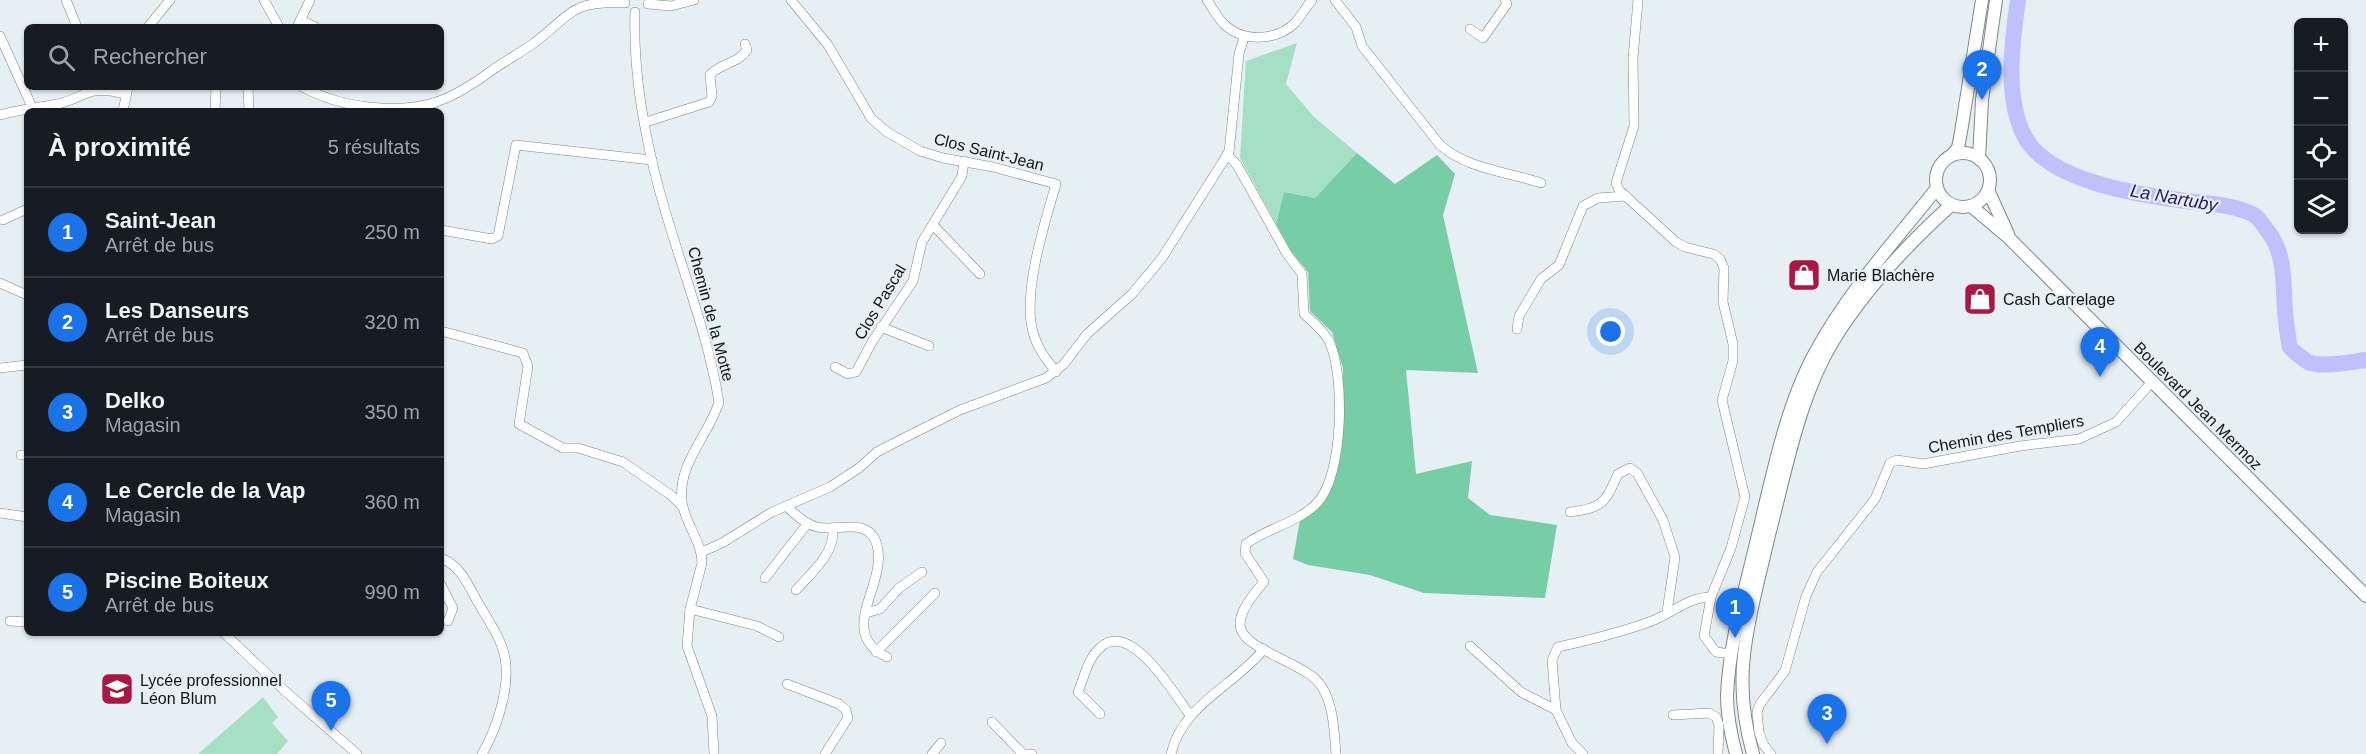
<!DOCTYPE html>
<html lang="fr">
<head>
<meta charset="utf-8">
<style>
	body { margin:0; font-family:Helvetica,sans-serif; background:#20242c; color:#f1f3f6 }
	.controls { position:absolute; right:18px; top:18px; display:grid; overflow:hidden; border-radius:9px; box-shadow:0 2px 4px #0004 }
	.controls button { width:54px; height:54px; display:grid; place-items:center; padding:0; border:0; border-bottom:2px solid #363941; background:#171b24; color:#f1f3f6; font:30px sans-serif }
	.you { position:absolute; left:1611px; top:332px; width:21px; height:21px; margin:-15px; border:4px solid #fff; border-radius:50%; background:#1a73e8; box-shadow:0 0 0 9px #1a73e833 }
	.badge { display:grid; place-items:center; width:39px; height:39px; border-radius:50%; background:#1a73e8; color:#fff; font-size:20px; font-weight:700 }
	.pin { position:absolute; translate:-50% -50px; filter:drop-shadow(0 2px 3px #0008) }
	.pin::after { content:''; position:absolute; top:32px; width:21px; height:18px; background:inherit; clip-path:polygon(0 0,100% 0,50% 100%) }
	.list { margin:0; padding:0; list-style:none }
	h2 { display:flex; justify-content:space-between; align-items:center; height:78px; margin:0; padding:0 24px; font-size:26px }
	h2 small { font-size:20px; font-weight:400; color:#9ea1a6 }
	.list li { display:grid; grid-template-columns:39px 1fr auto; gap:18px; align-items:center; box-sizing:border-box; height:90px; padding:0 24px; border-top:2px solid #363941 }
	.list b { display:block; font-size:22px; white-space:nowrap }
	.list p { margin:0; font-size:20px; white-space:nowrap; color:#9ea1a6 }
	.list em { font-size:20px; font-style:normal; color:#9ea1a6 }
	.icon { flex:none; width:33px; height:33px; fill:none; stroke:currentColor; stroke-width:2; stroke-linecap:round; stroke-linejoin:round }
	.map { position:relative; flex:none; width:2366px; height:754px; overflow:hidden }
	.search { position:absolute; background:#171b24; box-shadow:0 2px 4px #0004; left:24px; top:24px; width:420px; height:66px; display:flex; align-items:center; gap:15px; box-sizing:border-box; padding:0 21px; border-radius:9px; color:#9ea1a6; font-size:22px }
	.panel { position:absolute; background:#171b24; box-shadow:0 2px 4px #0004; left:24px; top:108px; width:420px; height:528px; border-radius:9px }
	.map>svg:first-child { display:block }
	.green { fill:#a6e0c4 }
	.forest { fill:#76cda6 }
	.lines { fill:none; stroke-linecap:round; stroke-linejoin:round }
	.river { stroke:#bfc1fc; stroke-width:16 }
	.minor-casing { stroke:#7e878b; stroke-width:10 }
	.major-casing { stroke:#7e878b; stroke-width:14 }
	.minor { stroke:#fff; stroke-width:9 }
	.major { stroke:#fff; stroke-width:12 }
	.labels { text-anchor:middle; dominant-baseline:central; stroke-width:4.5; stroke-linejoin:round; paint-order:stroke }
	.street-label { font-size:16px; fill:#101415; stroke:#e6f0f4 }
	.poi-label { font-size:16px; fill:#101415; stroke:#e6f0f4; text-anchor:start }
	.water-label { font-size:18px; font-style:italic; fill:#251567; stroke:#e6f0f4 }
</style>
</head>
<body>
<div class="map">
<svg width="2366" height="754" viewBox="0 0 2366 754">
	<rect width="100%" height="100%" fill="#e6f0f4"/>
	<g class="green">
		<path d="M 1297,43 L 1286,84 L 1313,116 L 1357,153 L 1315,198 L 1284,192 L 1276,224 L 1240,158 L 1246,61 Z"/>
		<path d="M 263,697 L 278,717 L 272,723 L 288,741 L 277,754 L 198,754 Z"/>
	</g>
	<path class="forest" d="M 1357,153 L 1395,184 L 1437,155 L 1455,174 L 1443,215 L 1478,373 L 1406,370 L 1416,474 L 1472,461 L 1468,498 L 1490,515 L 1557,525 L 1545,598 L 1424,593 L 1370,575 L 1308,565 L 1293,559 L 1300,520 L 1325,499 L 1343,434 L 1343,368 L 1332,332 L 1310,311 L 1308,272 L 1291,251 L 1276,224 L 1284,192 L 1315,198 Z"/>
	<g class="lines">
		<path class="river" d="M 2018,0 C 2012,41 2004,101 2026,139 C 2051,181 2135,194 2179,200 C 2204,204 2231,203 2254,215 C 2259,218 2263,224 2266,229 C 2290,257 2281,295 2287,329 C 2288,334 2288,342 2290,347 C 2293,351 2303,359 2308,362 C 2320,368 2352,362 2366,360"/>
		<defs>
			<g id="minor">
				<path d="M 66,0 L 77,27"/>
				<path d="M 264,0 L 279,27"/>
				<path d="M 791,0 L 828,45 L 871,118 L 887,132 L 920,151 L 943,158 L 993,167 L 1056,184 C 1045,222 1022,293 1033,332 C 1037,348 1046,359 1056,372"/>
				<path d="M 1207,0 C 1212,7 1217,17 1223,23 C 1242,43 1276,41 1295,23 C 1301,16 1306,7 1312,0"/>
				<path d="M 1335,0 L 1356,27 L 1362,46 L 1440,145 C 1469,170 1506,171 1541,183"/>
				<path d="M 1638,0 L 1633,58 L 1634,126 L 1616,183 L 1619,190 L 1676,242 L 1685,247 L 1713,254 L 1720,259 L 1724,268 L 1723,302 L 1733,344 L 1733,361 L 1722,400 L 1745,497 L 1731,548 L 1711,597 L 1704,636 L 1716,652 L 1731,654"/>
				<path d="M 648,4 L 671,6 L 694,0"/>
				<path d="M 635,12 C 633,71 644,133 659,189 C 678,260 707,329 719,402 C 709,435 677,464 682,502 C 685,524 702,541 702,563 L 690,609 L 687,646 L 712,716 L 714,754"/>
				<path d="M 301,20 L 315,27"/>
				<path d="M 148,27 L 170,0"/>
				<path d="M 297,27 L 310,0"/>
				<path d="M 1470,29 L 1483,38 L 1507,4 L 1505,0"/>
				<path d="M 0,36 L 32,107"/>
				<path d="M 248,87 L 249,111"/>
				<path d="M 303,87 C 324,99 344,104 368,107 C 421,113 449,102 491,71 C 505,61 520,53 534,43 C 572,14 571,0 625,3"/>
				<path d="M 123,111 L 128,87"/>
				<path d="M 215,111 L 216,87"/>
				<path d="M 0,115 C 18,110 34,108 52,105 C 86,100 83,83 125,94"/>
				<path d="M 646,122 L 709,102 L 712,96 L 710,75 C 720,63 738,64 747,50 L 745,44"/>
				<path d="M 1227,154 L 1237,165 L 1287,254 L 1302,274 L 1304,314 C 1313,322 1324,331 1329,341 C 1345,374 1344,475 1317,503 C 1298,523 1267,528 1246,544 L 1245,553 L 1264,582 C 1216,636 1247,640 1297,667 C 1306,672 1316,677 1322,687 C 1334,707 1334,731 1336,754"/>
				<path d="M 3,220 L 27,209"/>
				<path d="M 934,226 L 980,274"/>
				<path d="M 441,230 L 492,239 L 498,236 L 516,145 L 652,160"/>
				<path d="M 0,283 L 27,295"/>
				<path d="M 881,327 L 929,346"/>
				<path d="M 1517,329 L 1519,316 L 1541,279 L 1559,265 L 1583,206 L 1598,198 L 1626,196"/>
				<path d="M 441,331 L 523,353 L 528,366 L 519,424 L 563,448 L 578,448 L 623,462 L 672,496 L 683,507"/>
				<path d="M 835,367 L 848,374 L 856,372 L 872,342 L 913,281 L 922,242 L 962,176 L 964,161"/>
				<path d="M 0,368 L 27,365"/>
				<path d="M 21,455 L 27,455"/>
				<path d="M 786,506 C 795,514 805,524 817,527 C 837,532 869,516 877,545 C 888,585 835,632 887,657"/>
				<path d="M 1570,512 C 1603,508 1605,503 1618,474 L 1630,468 L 1637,473 L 1663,520 L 1675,557 L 1667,612"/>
				<path d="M 0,513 L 27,517"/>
				<path d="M 702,552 L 722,543 L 772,512 L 830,487 L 859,468 L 877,452 L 900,440 L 960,410 L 1046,378 L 1064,364 L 1087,334 L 1132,294 L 1162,258 L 1229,152 L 1239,54 L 1244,37"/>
				<path d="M 441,558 C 459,565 467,582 476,599 C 487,619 505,642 506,666 C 508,694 496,730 482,754"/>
				<path d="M 765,578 L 808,523"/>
				<path d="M 441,585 L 453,608 L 448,621"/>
				<path d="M 796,590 C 812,572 835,554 833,528"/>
				<path d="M 690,609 L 757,626 L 779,637"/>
				<path d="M 866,613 L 880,609 L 899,588 L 922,572"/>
				<path d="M 10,621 L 27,622"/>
				<path d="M 224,633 L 285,691 L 357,754"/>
				<path d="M 1470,646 L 1521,692 L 1556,710 L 1572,743 L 1583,754"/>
				<path d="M 876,652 L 935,593"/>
				<path d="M 787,684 L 839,704 L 846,710 L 848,718 L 825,754"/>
				<path d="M 1556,710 L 1552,660 L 1558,647 C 1590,640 1622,632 1652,621 C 1673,613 1688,597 1711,597"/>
				<path d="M 1100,714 L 1078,692 C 1084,678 1088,657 1101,647 C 1131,620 1174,694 1190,715"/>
				<path d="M 1673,715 L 1709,713 L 1716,717 L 1719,725 L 1718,754"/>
				<path d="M 992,722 L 1022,753"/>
				<path d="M 932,754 L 941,743"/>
				<path d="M 1020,754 L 1032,754"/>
				<path d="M 1171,754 C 1182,705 1234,686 1264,649"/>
				<path d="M 1771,754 L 1763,744 L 1759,732 L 1757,712 L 1760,704 L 1785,671 L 1806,596 L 1817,572 L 1875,499 L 1890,463 L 1897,460 L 1923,464 L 2020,446 L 2079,439 L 2116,422 L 2151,383"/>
			</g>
			<g id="major">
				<circle cx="1963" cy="180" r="27"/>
				<path d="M 1953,154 L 1958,148 L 1961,132 L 1982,0"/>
				<path d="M 1979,159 L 1982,100 L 1996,0"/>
				<path d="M 1988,190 L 2008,234"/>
				<path d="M 1971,206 L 2009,238 L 2366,596"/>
				<path d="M 1736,754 C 1731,735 1727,715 1727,696 C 1729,643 1745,590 1757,539 C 1771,481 1786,405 1815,353 C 1847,293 1895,241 1937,188"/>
				<path d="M 1753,754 C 1744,722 1740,688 1744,655 C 1748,615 1760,575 1769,535 C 1786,470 1799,396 1835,338 C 1866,288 1908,244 1951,205"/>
			</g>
		</defs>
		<use href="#minor" class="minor-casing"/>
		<use href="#major" class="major-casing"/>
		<use href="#minor" class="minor"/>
		<use href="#major" class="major"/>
	</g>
	<defs>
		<symbol id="shop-square" viewBox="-11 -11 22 22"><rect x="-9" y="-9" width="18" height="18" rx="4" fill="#ab1742" stroke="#e6f0f4"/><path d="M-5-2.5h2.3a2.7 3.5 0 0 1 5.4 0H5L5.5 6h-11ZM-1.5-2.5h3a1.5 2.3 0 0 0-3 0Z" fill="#fff"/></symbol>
		<symbol id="school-square" viewBox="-11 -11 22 22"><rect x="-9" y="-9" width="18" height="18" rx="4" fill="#ab1742" stroke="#e6f0f4"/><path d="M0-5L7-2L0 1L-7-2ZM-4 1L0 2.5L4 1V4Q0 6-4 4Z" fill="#fff"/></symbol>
	</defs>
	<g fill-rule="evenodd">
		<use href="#shop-square" x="1785" y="256" width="38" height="38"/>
		<use href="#shop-square" x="1961" y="280" width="38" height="38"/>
		<use href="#school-square" x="98" y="670" width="38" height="38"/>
	</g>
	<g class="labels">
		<g class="street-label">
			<text transform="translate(989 152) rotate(14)">Clos Saint-Jean</text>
			<text transform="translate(880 302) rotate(-59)">Clos Pascal</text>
			<text transform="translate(711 314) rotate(75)">Chemin de la Motte</text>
			<text transform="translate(2198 406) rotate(45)">Boulevard Jean Mermoz</text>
			<text transform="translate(2006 434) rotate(-10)">Chemin des Templiers</text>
		</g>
		<g class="poi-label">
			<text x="1827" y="275">Marie Blachère</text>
			<text x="2003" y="299">Cash Carrelage</text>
			<text x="140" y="680">Lycée professionnel<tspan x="140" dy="18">Léon Blum</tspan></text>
		</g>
		<g class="water-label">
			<text transform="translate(2174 198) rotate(10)">La Nartuby</text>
		</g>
	</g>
</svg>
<div class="controls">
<button>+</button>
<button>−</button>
<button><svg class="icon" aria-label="locate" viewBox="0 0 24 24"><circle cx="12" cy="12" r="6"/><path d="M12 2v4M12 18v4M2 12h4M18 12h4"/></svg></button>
<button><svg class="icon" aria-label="layers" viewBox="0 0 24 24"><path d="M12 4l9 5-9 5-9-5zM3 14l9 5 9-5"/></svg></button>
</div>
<div class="you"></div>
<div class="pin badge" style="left:1735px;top:638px">1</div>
<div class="pin badge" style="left:1982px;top:100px">2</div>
<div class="pin badge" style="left:1827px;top:744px">3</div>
<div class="pin badge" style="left:2100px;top:377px">4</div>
<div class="pin badge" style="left:331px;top:731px">5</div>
<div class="search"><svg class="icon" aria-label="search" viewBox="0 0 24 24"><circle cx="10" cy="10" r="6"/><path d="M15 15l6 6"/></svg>Rechercher</div>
<section class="panel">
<h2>À proximité<small>5 résultats</small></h2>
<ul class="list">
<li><span class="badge">1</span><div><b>Saint-Jean</b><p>Arrêt de bus</p></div><em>250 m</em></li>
<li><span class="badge">2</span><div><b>Les Danseurs</b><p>Arrêt de bus</p></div><em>320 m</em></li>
<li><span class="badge">3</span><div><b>Delko</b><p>Magasin</p></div><em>350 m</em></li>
<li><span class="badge">4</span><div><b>Le Cercle de la Vap</b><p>Magasin</p></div><em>360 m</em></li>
<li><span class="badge">5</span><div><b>Piscine Boiteux</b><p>Arrêt de bus</p></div><em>990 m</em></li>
</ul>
</section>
</div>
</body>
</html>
